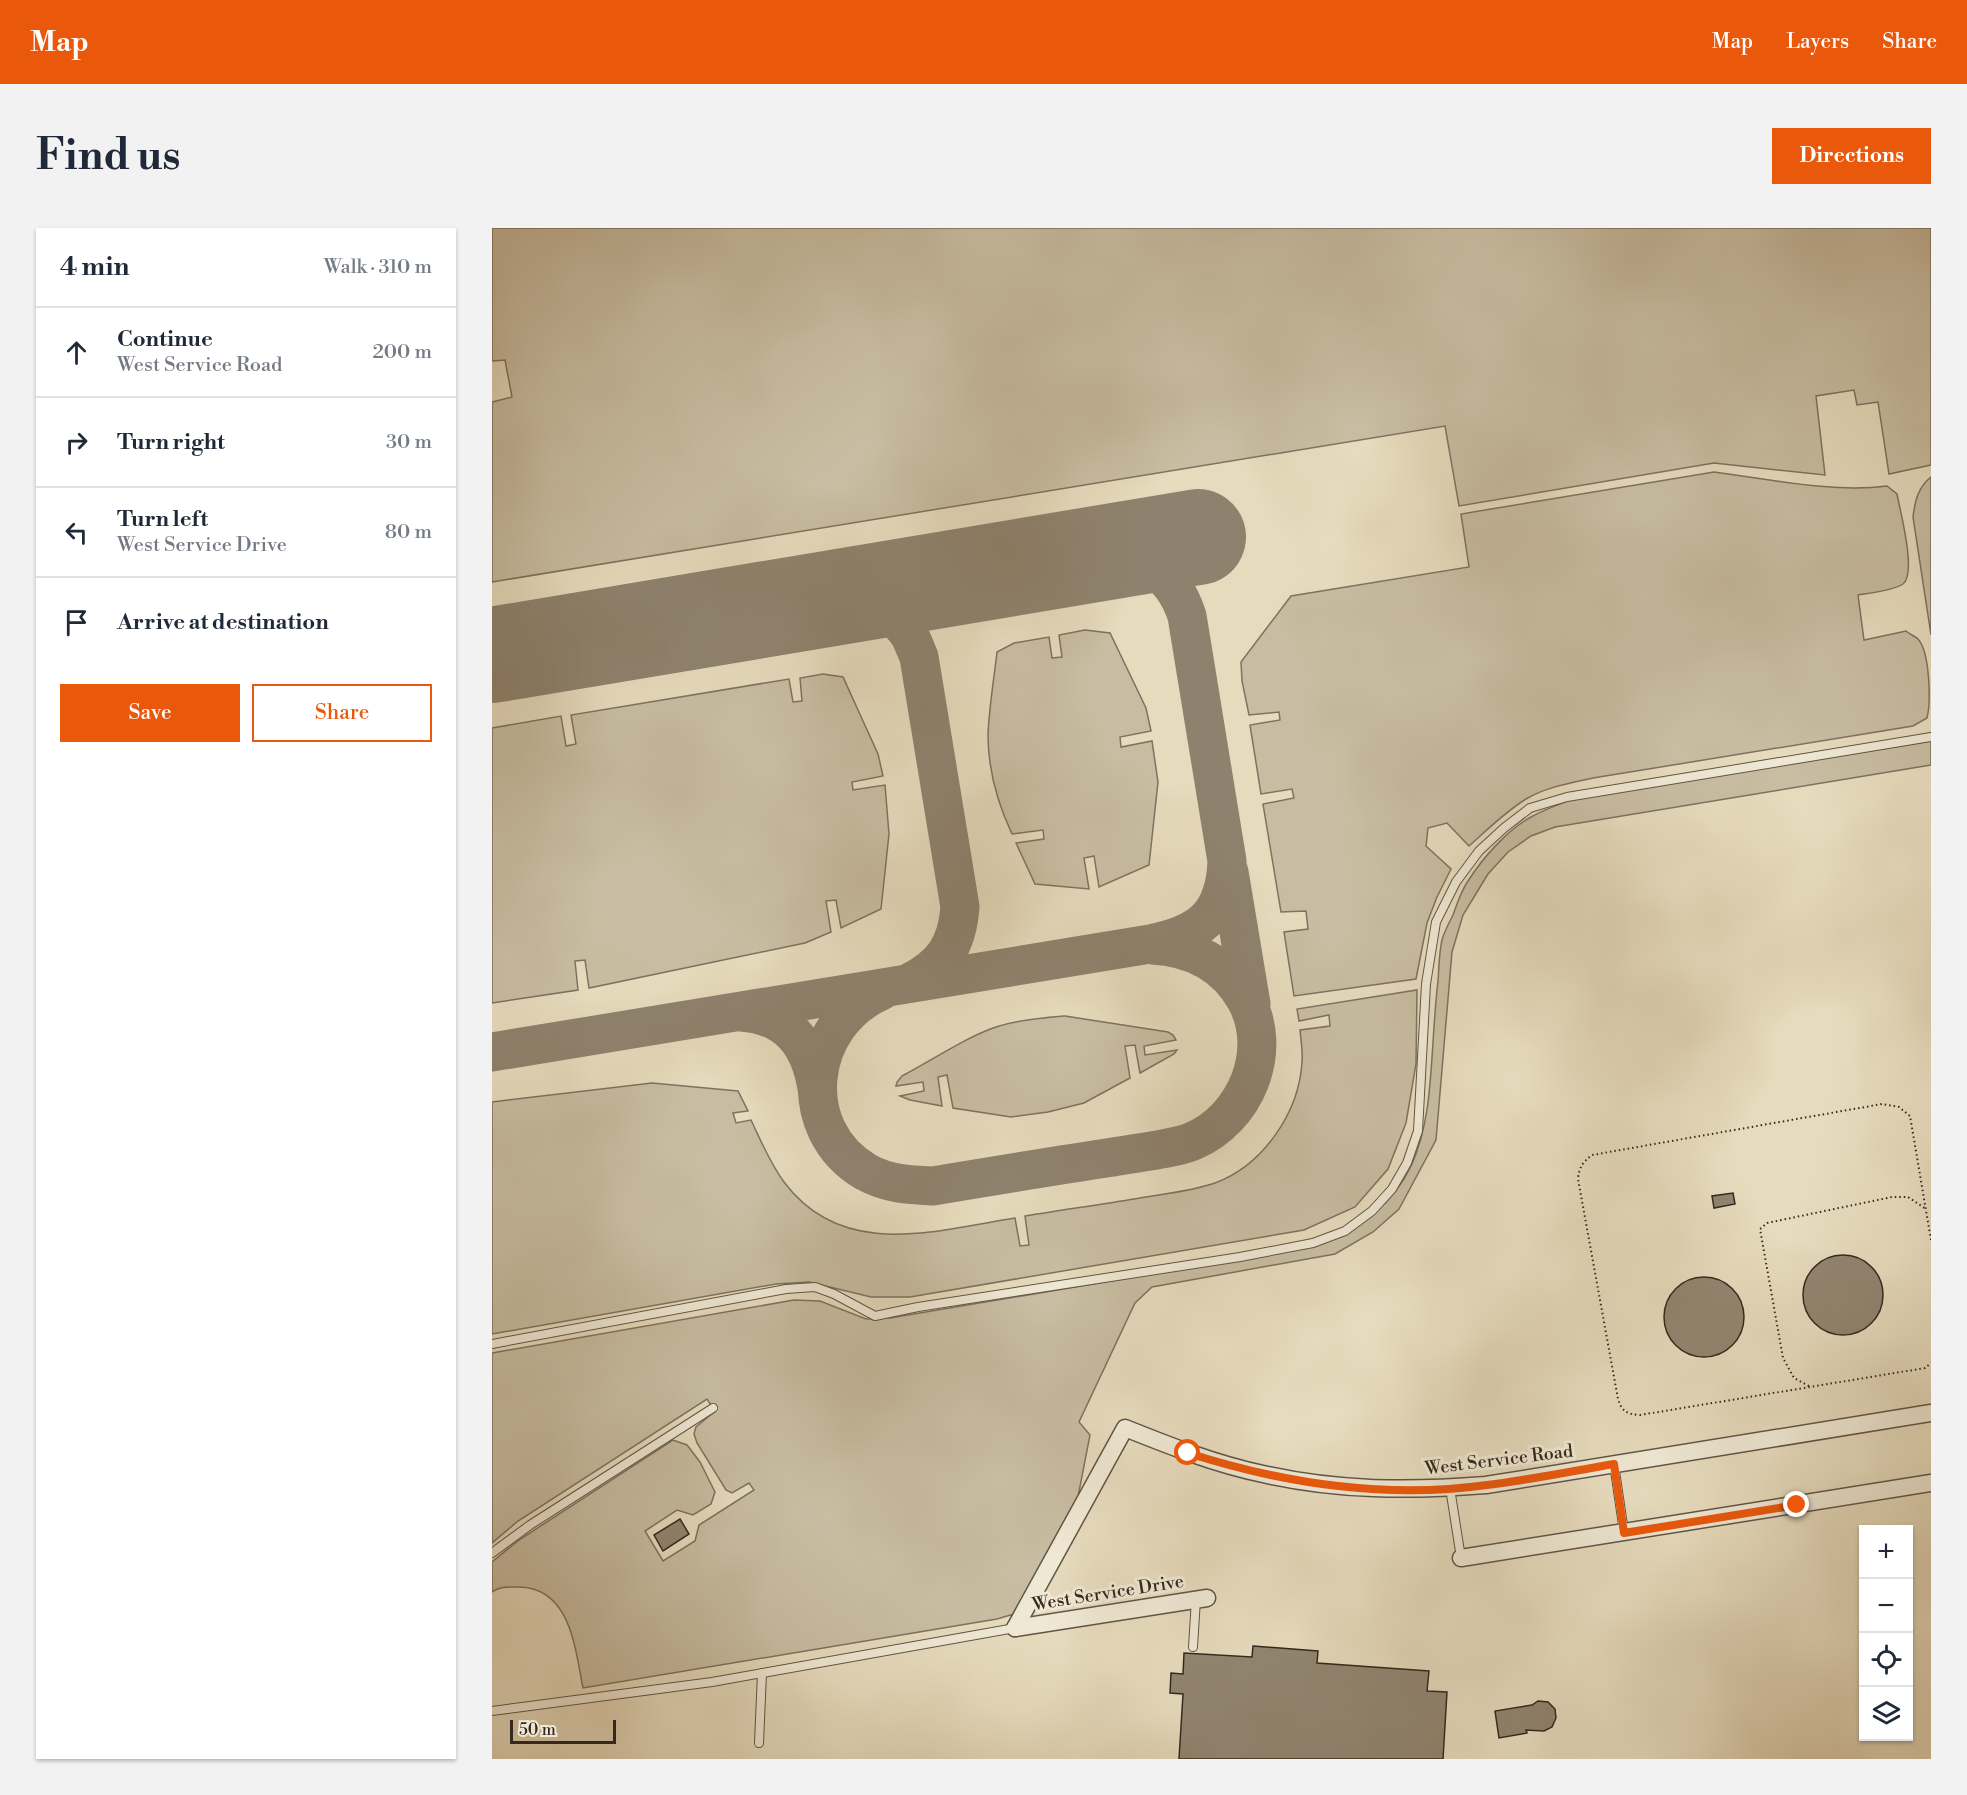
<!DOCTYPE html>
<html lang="en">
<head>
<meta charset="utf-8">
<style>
	body { margin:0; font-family:"Libre Bodoni",serif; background:#f2f2f3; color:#1f2937 }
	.controls { position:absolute; right:18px; bottom:18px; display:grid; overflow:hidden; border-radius:0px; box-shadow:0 2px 4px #0004 }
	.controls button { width:54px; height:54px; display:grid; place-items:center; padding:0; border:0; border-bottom:2px solid #e0e1e3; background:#fff; color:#1f2937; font:30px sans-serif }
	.scale { position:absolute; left:18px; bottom:15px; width:106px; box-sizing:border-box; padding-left:6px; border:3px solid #35281e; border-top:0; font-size:16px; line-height:21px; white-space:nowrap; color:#35281e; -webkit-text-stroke:4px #efe8d4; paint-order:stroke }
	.stop { position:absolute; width:18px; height:18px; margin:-14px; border:4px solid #ea580c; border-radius:50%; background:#fff }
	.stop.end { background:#ea580c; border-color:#fff; box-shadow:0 2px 6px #0008 }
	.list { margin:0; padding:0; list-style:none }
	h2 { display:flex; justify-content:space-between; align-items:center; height:78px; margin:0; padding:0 24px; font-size:26px }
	h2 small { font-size:20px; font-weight:400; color:#747a83 }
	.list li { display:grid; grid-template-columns:39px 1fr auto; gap:18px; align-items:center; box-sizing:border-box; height:90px; padding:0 24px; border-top:2px solid #e0e1e3 }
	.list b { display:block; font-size:22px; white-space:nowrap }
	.list p { margin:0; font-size:20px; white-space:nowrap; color:#747a83 }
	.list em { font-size:20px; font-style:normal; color:#747a83 }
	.actions { display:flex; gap:12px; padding:18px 24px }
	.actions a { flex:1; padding:14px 0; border:2px solid #ea580c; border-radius:0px; text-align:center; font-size:21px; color:#ea580c }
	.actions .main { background:#ea580c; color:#fff }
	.icon { flex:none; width:33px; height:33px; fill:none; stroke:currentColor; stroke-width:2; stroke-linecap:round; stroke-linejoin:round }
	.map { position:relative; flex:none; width:1439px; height:1531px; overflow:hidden; border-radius:0px }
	header { display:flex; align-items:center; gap:36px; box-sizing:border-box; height:84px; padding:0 30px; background:#ea580c; color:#fff }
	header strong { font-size:28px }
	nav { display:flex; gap:33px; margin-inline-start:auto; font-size:21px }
	.intro { display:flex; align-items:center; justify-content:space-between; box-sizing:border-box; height:144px; padding:0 36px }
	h1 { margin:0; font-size:42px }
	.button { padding:15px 27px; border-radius:0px; background:#ea580c; color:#fff; font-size:21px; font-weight:700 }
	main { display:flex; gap:36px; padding:0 36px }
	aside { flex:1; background:#fff; border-radius:0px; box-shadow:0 2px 4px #0004 }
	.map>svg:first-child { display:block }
	.green { fill:#c8bda2; stroke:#7e7260; stroke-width:1.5 }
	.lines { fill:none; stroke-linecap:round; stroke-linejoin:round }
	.taxiway { stroke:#8e826e; stroke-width:39 }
	.runway { stroke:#8e826e; stroke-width:96 }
	.building { fill:#918571; stroke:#35281e; stroke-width:1.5 }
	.service-casing { stroke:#615546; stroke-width:10 }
	.minor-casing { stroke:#615546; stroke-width:19 }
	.path { stroke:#35281e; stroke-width:2; stroke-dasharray:1.5 3; stroke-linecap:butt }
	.service { stroke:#efe8d4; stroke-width:8 }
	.minor { stroke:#efe8d4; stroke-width:16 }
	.route { stroke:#ea580c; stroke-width:8 }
	.labels { text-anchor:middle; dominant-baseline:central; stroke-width:6; stroke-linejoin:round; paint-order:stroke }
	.street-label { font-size:18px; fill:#35281e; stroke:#efe8d4 }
</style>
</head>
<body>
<header>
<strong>Map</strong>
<nav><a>Map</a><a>Layers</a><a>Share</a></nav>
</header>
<div class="intro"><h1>Find us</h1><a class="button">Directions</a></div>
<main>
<aside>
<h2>4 min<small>Walk · 310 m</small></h2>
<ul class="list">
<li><svg class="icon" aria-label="ahead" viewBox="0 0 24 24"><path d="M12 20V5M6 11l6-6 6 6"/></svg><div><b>Continue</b><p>West Service Road</p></div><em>200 m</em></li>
<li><svg class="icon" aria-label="right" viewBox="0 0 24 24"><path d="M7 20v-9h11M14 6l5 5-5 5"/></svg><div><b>Turn right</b></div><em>30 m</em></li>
<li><svg class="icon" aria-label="left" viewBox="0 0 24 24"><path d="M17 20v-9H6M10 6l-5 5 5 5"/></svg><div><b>Turn left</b><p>West Service Drive</p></div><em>80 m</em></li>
<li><svg class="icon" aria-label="arrive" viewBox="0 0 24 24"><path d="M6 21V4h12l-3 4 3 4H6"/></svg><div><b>Arrive at destination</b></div></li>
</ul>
<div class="actions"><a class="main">Save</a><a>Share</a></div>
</aside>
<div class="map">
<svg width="1439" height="1531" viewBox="0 0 1439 1531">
	<rect width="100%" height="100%" fill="#e6dbbd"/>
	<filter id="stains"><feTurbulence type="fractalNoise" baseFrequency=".00333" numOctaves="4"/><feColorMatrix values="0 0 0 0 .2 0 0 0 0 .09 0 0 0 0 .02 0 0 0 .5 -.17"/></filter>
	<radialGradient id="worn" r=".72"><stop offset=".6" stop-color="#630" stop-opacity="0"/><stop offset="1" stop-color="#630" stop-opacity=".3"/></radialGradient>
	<g class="green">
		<path d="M 0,0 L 1439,0 L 1439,237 L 1397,246 L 1386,174 L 1365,177 L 1362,162 L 1324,168 L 1333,247 L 1222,235 L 967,278 L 953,198 L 0,354 L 0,174 L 20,169 L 13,132 L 0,133 Z"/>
		<path d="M 1222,244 C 1277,251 1340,265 1395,258 L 1405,266 C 1408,283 1425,345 1411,356 C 1403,362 1378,365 1366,367 L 1372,412 L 1414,403 C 1417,406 1423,408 1426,411 C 1438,424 1439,474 1435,490 L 1421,498 L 1101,550 C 1079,555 1054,559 1034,571 C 1013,584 995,602 977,618 L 955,595 L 936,600 L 934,618 L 959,641 L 945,669 L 935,695 L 924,751 L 802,768 L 792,704 L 816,701 L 814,683 L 789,684 L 771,576 L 802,570 L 800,561 L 769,566 L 758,497 L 788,492 L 787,484 L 757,487 L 750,453 L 749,434 L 799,368 L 977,339 L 969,286 Z"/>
		<path d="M 1439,249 L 1439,407 L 1421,289 C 1423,273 1426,259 1439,249 Z"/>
		<path d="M 593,402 L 618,405 L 654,480 L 659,503 L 628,509 L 629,519 L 660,513 L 666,554 L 657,637 L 607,659 L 602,628 L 592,630 L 597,661 L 543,656 L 524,615 L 552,611 L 551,602 L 520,606 C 506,576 496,541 496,507 C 497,480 502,451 505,424 L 522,415 L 557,409 L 560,430 L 570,429 L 567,407 Z"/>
		<path d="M 331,446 L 351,449 L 386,526 L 391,548 L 360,554 L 361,562 L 393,557 L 397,606 L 389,681 L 349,700 L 344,672 L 334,673 L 339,704 L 313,715 L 97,760 L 93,732 L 83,733 L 86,762 L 0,775 L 0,500 L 69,488 L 74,518 L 84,516 L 79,487 L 297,451 L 301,474 L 310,473 L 308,450 Z"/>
		<path d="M 1439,513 L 1439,537 L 1063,599 L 1039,608 L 1016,624 L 996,646 L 971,687 L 960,724 L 944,912 L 907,981 L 881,1004 L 843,1026 L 660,1059 L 643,1075 L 587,1194 L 598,1207 L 585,1274 L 522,1386 L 505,1391 L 91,1460 C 83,1421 79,1360 27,1359 C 16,1359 9,1358 0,1364 L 0,1334 L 27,1312 L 181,1212 L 195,1217 L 208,1234 L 223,1264 L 219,1276 L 201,1287 L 185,1282 L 153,1303 L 171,1333 L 203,1313 L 207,1297 L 262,1262 L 257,1255 L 240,1265 L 234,1262 L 205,1215 L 202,1206 L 204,1199 L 223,1183 L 215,1171 L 26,1293 L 0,1315 L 0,1125 L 302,1072 L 328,1073 L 374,1091 L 398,1090 L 816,1020 C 956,972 932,872 946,753 C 947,740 947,725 950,712 C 952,704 957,695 961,687 C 965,676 969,663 976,653 C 990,631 1015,602 1039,589 C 1051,582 1064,578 1077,572 Z"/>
		<path d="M 925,762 L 924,836 L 914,895 L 896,941 L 863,979 L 812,1002 L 418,1069 L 379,1069 L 317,1054 L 284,1056 L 0,1106 L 0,874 L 160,855 L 246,863 L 256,883 L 241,885 L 244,895 L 259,892 C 269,913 278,935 292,954 C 350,1032 442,1003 523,990 L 528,1018 L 537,1017 L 533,988 C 569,982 606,977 642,971 C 669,966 697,964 723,955 C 771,937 807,885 810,834 C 811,824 809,813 808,802 L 838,798 L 837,787 L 807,793 L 805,781 Z"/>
		<path d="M 573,788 L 676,804 L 681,807 L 684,812 L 652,818 L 653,827 L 685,822 L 682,826 L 648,845 L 643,817 L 633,818 L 638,850 L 592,875 L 556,884 L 519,889 L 461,880 L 455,847 L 446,849 L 450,878 L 418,872 L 408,868 L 432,863 L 431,854 L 404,858 L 405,854 L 410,848 C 439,833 474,809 504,799 C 526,792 550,790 573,788 Z"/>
	</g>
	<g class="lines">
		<g class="taxiway">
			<path d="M 281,381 C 327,375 388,360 418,408 C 421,414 424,422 427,429 L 468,679 C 465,718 451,738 417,755"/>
			<path d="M 737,644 L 759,776"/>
			<path d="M 389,763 C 314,796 301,901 374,944 C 396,956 417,957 441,958 C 501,948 561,938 621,929 C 642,925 683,921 701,913 C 753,891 782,824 754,772 C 734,736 700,719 660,717"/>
			<path d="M 249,784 C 296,787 318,816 325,860"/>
			<path d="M 0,824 L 658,716 C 708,706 733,688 735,633 L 695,388 C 679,339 648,329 600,329"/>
		</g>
		<path class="runway" d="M 0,427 L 706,309"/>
	</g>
	<g class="building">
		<path d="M 1241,965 L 1243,976 L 1222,980 L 1220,968 Z"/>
		<circle cx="1351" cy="1067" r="40"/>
		<circle cx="1212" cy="1089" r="40"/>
		<path d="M 188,1291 L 197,1306 L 171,1323 L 162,1307 Z"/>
		<path d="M 761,1418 L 826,1423 L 825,1435 L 937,1443 L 935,1463 L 955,1464 L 951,1531 L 687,1531 L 691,1466 L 678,1465 L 679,1445 L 691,1446 L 692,1425 L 760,1429 Z"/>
		<path d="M 1046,1473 L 1056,1474 L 1063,1481 L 1064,1490 L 1060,1499 L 1052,1503 L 1034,1502 L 1035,1505 L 1007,1510 L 1003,1483 L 1040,1477 Z"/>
	</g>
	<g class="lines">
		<defs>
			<g id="service">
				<path d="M 0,1116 L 294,1061 L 323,1059 L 342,1066 L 383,1088 L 426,1079 L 748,1029 L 821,1015 L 853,1003 L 880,983 L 900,961 L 915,935 L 926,903 L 934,756 L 944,694 L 964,654 L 987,623 L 1012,600 L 1038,580 L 1075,569 L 1439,509"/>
				<path d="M 1122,1236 L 1132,1304"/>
				<path d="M 958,1260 L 969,1330"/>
				<path d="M 0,1325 L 38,1297 L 221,1180"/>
				<path d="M 701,1419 L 704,1371"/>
				<path d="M 0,1483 L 220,1454 L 523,1400"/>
				<path d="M 267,1515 L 270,1445"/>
			</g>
			<g id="minor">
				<path d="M 969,1330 L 1439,1255"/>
				<path d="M 523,1400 L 633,1200 C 678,1218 723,1236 771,1246 C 845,1263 918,1263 994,1257 L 1439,1185"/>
				<path d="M 523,1400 L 715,1370"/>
			</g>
		</defs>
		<use href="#service" class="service-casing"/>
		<use href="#minor" class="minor-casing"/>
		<g class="path">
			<path d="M 1439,1012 L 1418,888 L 1407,879 L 1390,876 L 1100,927 C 1091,934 1087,939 1086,951 L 1126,1171 C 1130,1184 1135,1186 1148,1187 L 1433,1140 L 1439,1135"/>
			<path d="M 1317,1158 L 1302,1150 L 1291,1130 L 1268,1001 L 1275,995 L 1400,969 L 1416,969 L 1434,981"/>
		</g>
		<use href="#service" class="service"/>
		<use href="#minor" class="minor"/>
	</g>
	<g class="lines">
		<path class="route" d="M 696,1225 C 793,1256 894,1271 995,1257 C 1037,1252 1080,1243 1122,1236 L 1132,1305 L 1305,1277"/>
	</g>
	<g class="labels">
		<g class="street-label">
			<text transform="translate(1007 1232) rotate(-7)">West Service Road</text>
			<text transform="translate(616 1365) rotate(-9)">West Service Drive</text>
		</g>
	</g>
	<rect width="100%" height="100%" filter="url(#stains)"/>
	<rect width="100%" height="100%" fill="url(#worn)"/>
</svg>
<div class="controls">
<button>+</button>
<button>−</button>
<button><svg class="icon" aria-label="locate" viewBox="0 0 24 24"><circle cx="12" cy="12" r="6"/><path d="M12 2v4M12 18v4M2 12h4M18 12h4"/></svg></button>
<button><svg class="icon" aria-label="layers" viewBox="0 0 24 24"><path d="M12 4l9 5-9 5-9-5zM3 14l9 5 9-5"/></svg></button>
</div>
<div class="scale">50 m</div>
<div class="stop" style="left:696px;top:1225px"></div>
<div class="stop end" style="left:1305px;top:1277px"></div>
</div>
</main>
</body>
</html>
